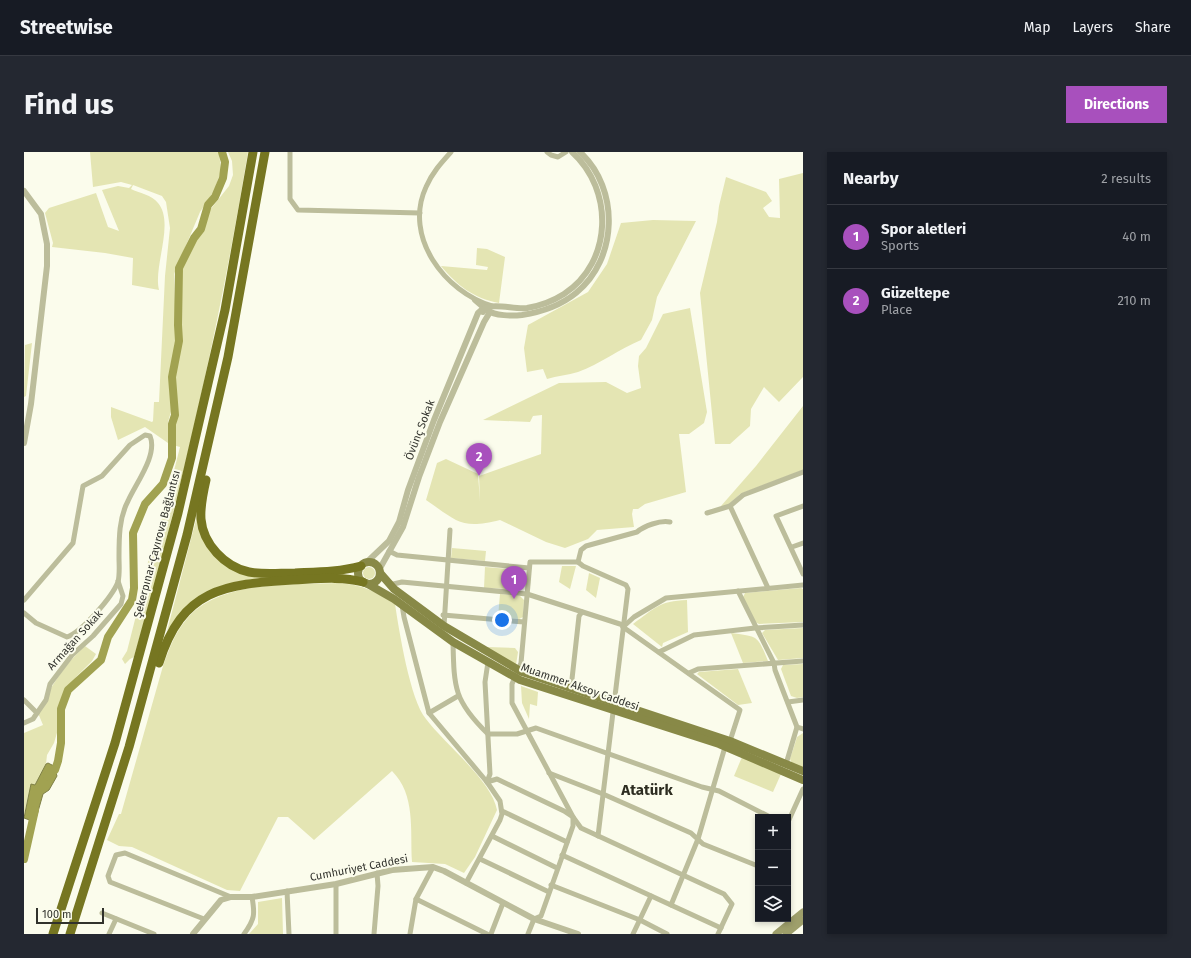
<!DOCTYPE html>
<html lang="en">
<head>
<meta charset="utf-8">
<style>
	body { margin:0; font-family:"Fira Sans",sans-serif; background:#242831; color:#f1f3f6 }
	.controls { position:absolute; right:12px; bottom:12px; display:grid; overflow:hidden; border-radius:0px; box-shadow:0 2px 6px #0003 }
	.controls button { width:36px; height:36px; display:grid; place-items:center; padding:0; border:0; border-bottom:1px solid #363941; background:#171b24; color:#f1f3f6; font:20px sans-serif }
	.scale { position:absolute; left:12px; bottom:10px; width:68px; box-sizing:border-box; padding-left:4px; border:2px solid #31322c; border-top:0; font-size:11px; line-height:14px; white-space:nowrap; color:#31322c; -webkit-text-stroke:3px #fbfcec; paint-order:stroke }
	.you { position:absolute; left:478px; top:468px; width:14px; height:14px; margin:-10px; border:3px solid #fff; border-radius:50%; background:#1a73e8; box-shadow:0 0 0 6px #1a73e833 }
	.badge { display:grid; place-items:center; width:26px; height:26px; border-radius:50%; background:#a850bd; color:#fff; font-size:13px; font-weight:700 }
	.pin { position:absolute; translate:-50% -33px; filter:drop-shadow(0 1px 2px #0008) }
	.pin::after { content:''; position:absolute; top:21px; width:14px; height:12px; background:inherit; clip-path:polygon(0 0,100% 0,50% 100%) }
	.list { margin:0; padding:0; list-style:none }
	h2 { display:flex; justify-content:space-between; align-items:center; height:52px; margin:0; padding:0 16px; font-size:17px }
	h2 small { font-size:13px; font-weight:400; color:#9ea1a6 }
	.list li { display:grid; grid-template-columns:26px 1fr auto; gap:12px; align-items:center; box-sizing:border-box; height:64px; padding:0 16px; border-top:1px solid #363941 }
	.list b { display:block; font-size:15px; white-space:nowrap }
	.list p { margin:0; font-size:13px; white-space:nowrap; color:#9ea1a6 }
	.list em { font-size:13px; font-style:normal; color:#9ea1a6 }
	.icon { flex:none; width:22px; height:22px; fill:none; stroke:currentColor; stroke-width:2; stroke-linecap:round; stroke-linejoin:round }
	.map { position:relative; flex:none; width:779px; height:782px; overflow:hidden; border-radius:0px }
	header { display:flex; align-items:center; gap:24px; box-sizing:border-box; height:56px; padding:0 20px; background:#171b24; border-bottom:1px solid #363941 }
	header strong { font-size:19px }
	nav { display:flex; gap:22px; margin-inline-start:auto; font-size:14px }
	.intro { display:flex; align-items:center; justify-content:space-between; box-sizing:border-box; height:96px; padding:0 24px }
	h1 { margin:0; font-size:28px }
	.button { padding:10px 18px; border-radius:0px; background:#a850bd; color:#fff; font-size:14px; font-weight:700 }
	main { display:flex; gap:24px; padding:0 24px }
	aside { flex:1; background:#171b24; border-radius:0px; box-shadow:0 2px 6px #0003 }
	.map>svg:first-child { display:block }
	.green { fill:#e4e5b3 }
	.water { fill:#a1a251; stroke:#7f8046 }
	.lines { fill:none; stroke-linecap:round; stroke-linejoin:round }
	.river { stroke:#a1a251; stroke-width:8 }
	.minor { stroke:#bcbd9b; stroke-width:5 }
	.tertiary { stroke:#bcbd9b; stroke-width:6 }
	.secondary { stroke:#9e9f6b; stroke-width:7 }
	.primary { stroke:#888947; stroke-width:8 }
	.motorway { stroke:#767621; stroke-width:9 }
	.labels { text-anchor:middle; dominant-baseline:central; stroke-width:4; stroke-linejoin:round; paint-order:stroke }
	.street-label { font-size:11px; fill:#31322c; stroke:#fbfcec }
	.district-label { font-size:15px; font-weight:bold; fill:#2c2c20; stroke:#fbfcec }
</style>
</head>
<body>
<header>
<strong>Streetwise</strong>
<nav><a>Map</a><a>Layers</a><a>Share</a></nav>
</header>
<div class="intro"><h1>Find us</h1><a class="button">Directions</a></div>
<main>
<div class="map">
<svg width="779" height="782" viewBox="0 0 779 782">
	<rect width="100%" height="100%" fill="#fbfcec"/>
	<g class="green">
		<path d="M 66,0 L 195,0 L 197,19 L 190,39 L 176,60 L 150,122 L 152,184 L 146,225 L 148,256 L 144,270 L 144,291 L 121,275 L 94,288 L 87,265 L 87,255 L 128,270 L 129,269 L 130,250 L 135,250 L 141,124 L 146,76 L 142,50 L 138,44 L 109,33 L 107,37 C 115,41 128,43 134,51 C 151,71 129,114 135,138 L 108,133 L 109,106 L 81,101 L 28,95 L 29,91 L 21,61 L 25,56 L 72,41 L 84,75 L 95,79 L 78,38 L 94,34 L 105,36 L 108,33 L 97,30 L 69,35 Z"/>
		<path d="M 204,0 L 224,0 C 196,170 158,340 110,505 L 106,507 L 101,512 L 98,507 L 103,499 L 117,444 L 120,443 L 122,440 L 119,436 L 124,410 L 135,378 L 156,295 L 149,293 L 149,277 L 153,262 L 151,225 L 157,189 L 155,164 L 156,118 L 186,58 L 205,34 L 209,23 L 208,9 Z"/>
		<path d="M 779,21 L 779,225 L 755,250 L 740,235 L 727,257 L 726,274 L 706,292 L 691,292 L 676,141 L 693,70 L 695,54 L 702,25 L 742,40 L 748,49 L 739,56 L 745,65 L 756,66 L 755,27 Z"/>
		<path d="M 629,68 L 672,69 L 633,145 L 628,168 L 617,188 C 595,197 576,212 554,220 C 544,223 533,224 523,227 L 519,217 L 503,220 L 500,196 L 504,173 L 564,140 L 583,112 L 597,71 Z"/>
		<path d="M 453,96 L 463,97 L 481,105 L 475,151 C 449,146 434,134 417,114 L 463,118 L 464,115 L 452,113 Z"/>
		<path d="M 666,156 L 683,260 L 680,271 L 665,282 L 655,282 L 662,340 L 621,352 L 614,357 L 609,357 L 608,362 L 610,375 L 573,378 L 564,387 L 541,396 L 522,390 L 476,368 C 437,378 433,369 402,348 L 413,311 L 422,307 L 454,322 L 456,349 L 455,324 L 517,302 L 518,263 L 509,264 L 506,270 L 459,268 L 535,231 L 582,230 L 603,241 L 617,236 L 614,214 L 615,204 L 622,196 L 639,162 Z"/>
		<path d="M 8,191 L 2,244 L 0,245 L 1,193 Z"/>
		<path d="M 779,254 L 779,318 L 716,342 L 705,352 L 698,355 L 697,354 L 732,314 Z"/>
		<path d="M 173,364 L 183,394 L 239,426 C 192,431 171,440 143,479 Z"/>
		<path d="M 428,396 L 462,399 L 461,409 L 427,406 Z"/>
		<path d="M 538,414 L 552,414 L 546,437 L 535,430 Z"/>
		<circle cx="345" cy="421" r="6"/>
		<path d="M 461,415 L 485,417 L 484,437 L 460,436 Z"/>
		<path d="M 565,421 L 576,426 L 572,446 L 562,438 Z"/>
		<path d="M 315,431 C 339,433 351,439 371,452 C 375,478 386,548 402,567 C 420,591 468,629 473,658 L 451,705 L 440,721 L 421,712 L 388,710 C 386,678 392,643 368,619 L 290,688 L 264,665 L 254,665 L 216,739 L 203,738 L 108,695 L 95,694 L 83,688 L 95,662 L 97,662 L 139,514 C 145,497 151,481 162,468 C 194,428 268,433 315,431 Z"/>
		<path d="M 777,436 L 779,437 L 779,470 L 735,472 L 731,470 L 719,445 L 721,441 Z"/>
		<path d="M 476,442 L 496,444 L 500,448 L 499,465 L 495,467 L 474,465 Z"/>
		<path d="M 663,448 L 664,480 L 639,491 L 638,495 L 609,472 C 631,456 635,449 663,448 Z"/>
		<path d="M 779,476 L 779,506 L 754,508 L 738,481 L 741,478 Z"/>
		<path d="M 707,481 C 734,485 733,482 744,509 L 719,511 Z"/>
		<path d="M 61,494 L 72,502 L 68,509 L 53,524 L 42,538 L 35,553 L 35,574 L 30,591 L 23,603 L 22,612 L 11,633 L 7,633 L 0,664 L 0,581 L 19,573 L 14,561 C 26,535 40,513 61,494 Z"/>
		<path d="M 463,495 L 491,496 L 494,500 L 492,513 L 462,497 Z"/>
		<path d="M 779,512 L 779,545 L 773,546 L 767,544 L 757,517 L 759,513 Z"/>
		<path d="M 714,517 L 728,551 L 714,553 L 673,522 L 675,520 Z"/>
		<path d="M 497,534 L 514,540 L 513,554 L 506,552 L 505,567 L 498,551 Z"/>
		<path d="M 779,581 L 779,616 L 768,612 L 766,607 L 773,585 Z"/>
		<path d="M 718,605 L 757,622 L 749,640 L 710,624 Z"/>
		<path d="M 258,746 L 259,782 L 225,782 L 234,772 L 234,750 Z"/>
	</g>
	<path class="water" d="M 24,611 L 30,614 L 33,624 L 25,638 L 19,642 L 11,670 L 0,666 L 7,632 L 11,633 L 22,612 Z"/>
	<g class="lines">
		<g class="river">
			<path d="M 23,624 L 31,618 L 34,609 L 37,591 L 37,557 L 44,538 L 77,508 L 84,485 L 108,448 L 110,436 L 109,381 L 121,352 L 139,332 L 148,306 L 148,272 L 151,263 L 148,225 L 155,189 L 154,173 L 155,116 L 170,86 L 177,77 L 184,53 L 191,45 L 199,26 L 201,10 L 198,0"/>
			<path d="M 0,707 L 11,658"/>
		</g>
		<g class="minor">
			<path d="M 266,0 L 266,47 L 274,58 L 396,61"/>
			<path d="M 427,0 C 417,11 408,21 402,35 C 379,85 421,140 468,154"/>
			<path d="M 523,0 L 527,3 L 534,5 L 542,0"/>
			<path d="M 706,354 L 744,436"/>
			<path d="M 779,354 L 752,364 L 779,422"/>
			<path d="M 683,361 L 706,354 L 719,343 L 779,320"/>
			<path d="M 768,395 L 779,391"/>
			<path d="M 365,399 L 373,403 L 505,416"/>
			<path d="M 554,410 L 559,414 L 602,433 L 604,437 L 574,684"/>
			<path d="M 365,433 L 378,430 L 503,442 L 599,473"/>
			<path d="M 714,439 L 750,511 L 751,518 L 773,575 L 762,612"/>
			<path d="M 0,448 L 49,391 L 59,334 L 78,324 L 106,293 L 121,283 L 126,284 C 134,303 112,331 104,349 C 95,366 95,386 95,405 C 95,413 96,422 94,430 C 88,445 58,480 43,485 L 12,471 L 0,461"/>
			<path d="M 378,453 L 380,465 L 405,561 L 463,630 L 476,649 L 478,662 L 476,668 L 442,731"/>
			<path d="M 419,463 L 500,470"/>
			<path d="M 420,474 L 426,378"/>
			<path d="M 599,475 L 610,465 L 642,446 L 779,433"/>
			<path d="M 599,475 L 716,558 L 706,589"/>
			<path d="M 429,490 C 430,536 430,549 464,582 L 493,582 L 512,576 L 678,635 L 695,639 L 746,665"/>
			<path d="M 635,500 L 670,483 L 731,476 L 779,473"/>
			<path d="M 665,521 L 674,517 L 779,509"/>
			<path d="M 547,536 L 555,464 L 558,460"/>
			<path d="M 0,548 L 13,561 L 9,567 L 0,571"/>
			<path d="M 764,550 L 779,548"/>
			<path d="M 13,561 L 22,548 L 26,532 L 48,503 L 69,484 L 97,452 L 99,444 L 94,429"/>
			<path d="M 405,561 L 434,544"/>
			<path d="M 773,575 L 779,577"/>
			<path d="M 525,621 L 579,642 L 667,681 L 679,692 L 734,714"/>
			<path d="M 463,630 L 473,627 L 540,659 L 549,665 L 557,676 L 700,742 L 708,752 L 694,782"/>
			<path d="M 463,630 L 466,622 L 461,530 L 464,510"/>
			<path d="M 478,659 L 543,690"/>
			<path d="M 764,670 L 779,637"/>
			<path d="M 468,684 L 533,716"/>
			<path d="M 538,703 L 697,776"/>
			<path d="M 456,707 L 525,740"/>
			<path d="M 312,732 L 312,782"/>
			<path d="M 527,733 L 616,768 L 643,782"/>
			<path d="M 263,739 L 265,782"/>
			<path d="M 392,747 L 463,782"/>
			<path d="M 647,753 L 674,687 L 701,595"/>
			<path d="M 78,761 L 130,782"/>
			<path d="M 180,767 L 86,730 L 84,724 L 92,703 L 101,701 L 207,745"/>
			<path d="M 85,782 L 92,767"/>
			<path d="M 220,782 C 231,767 231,762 228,745"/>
			<path d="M 350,782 L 354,734 L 353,721"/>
			<path d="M 386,782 L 392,747 L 409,715"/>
			<path d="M 467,782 L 479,751"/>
			<path d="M 504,782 L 510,767 L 517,764 L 549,674 L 549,665 L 488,551 L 488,532 L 497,511 L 506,410 L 554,410 L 557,398 L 562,394 L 613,380 C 620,374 636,368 646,370"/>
			<path d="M 609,782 L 627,744"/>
		</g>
		<g class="tertiary">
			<path d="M 0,39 L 17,62 L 23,92 L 23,114 L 7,252 L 0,291"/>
			<path d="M 451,148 L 458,154 L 459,160"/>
			<path d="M 463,158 C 471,164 488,164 498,163 C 518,160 536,154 552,141 C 594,107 596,37 556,0"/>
			<path d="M 343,410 L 365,389 L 375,370 L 384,338 L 410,268 L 454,161 C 465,148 488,158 503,156 C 515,154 529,149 540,142 C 589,110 590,38 548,0"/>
			<path d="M 355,418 L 379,375 L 395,325 L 416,270 L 460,170 L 466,160"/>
			<path d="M 169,782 L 197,748 L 207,745 L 228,745 L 312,732 L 368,718 L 409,715 L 420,719 L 510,767 L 554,782"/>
		</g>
		<g class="secondary">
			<path d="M 752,782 L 779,760"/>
			<path d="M 762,782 L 779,768"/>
		</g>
		<g class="primary">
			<circle cx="345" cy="421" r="11"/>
			<path d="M 356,421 L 370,437 L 420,474 L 498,520 L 706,589 L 779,619"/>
			<path d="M 342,431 L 370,447 L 429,490 L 496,528 L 695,592 L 779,628"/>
		</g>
		<g class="motorway">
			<path d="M 182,328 C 179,341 176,354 177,367 C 179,392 201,415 225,420 C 240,423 255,421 271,421 C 293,420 315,420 337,414"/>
			<path d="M 135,511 C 158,437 200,432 269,428 C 293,427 316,424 339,430"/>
			<path d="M 29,782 L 91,591 L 154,361 L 201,158 L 229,0"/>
			<path d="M 46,782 L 105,595 L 163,383 L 204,205 L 241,0"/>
		</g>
	</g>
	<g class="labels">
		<g class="street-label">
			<text transform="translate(396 278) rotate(-69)">Övünç Sokak</text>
			<text transform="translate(133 392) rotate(-75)">Şekerpınar-Çayırova Bağlantısı</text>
			<text transform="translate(51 488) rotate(-48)">Armağan Sokak</text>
			<text transform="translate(556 535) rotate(19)">Muammer Aksoy Caddesi</text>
			<text transform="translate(335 716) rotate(-11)">Cumhuriyet Caddesi</text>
		</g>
		<g class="district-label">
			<text x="623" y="638">Atatürk</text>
		</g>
	</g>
</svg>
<div class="controls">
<button>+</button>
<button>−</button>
<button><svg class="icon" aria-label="layers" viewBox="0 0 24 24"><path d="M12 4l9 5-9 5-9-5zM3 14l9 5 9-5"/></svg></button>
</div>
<div class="scale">100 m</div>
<div class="you"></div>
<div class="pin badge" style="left:490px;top:447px">1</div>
<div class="pin badge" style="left:455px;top:324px">2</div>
</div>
<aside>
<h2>Nearby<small>2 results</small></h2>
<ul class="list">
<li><span class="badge">1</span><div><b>Spor aletleri</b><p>Sports</p></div><em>40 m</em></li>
<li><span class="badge">2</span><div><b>Güzeltepe</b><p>Place</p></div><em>210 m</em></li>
</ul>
</aside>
</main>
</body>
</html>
